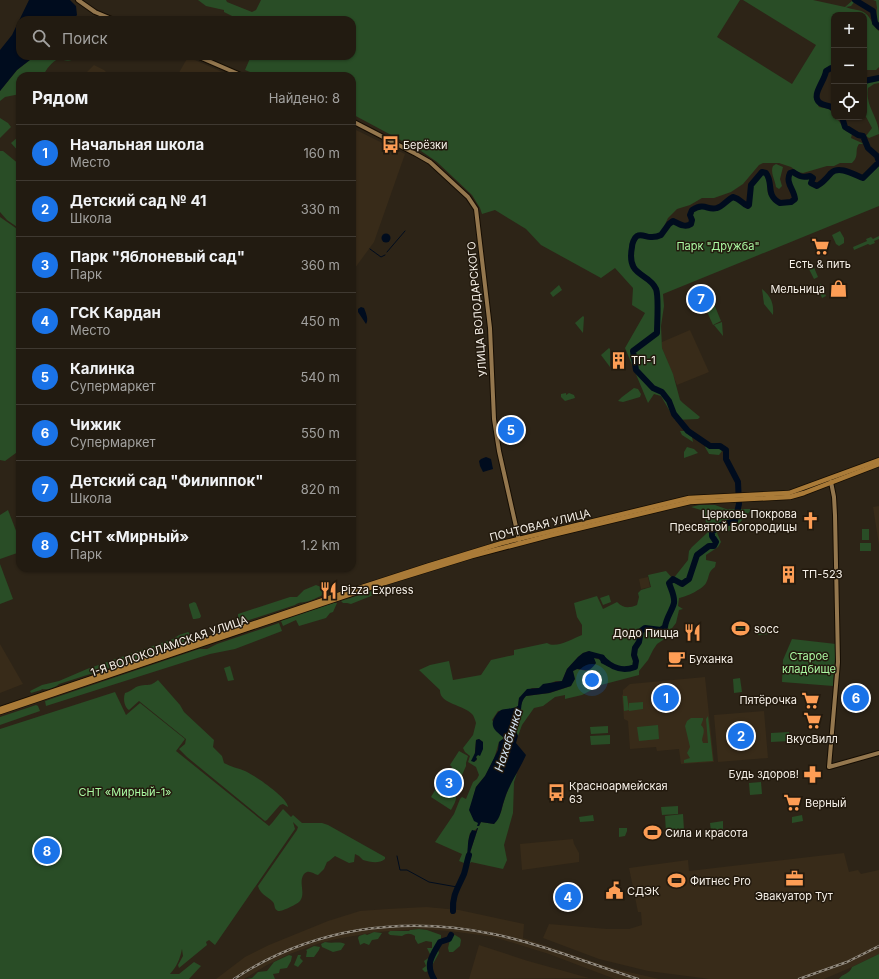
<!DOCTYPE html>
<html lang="ru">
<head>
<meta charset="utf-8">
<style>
	body { margin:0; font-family:Inter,sans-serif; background:#2e281f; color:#f1f3f6 }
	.controls { position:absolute; right:12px; top:12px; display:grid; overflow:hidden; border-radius:8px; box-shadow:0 1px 3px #0004 }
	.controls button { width:36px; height:36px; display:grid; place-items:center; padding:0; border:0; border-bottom:1px solid #3f3931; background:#221b11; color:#f1f3f6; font:20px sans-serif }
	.you { position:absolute; left:592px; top:680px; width:14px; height:14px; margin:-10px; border:3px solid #fff; border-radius:50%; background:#1a73e8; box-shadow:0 0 0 6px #1a73e833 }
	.badge { display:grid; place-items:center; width:26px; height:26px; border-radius:50%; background:#1a73e8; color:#fff; font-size:13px; font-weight:700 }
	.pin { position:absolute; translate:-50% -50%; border:2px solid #fff; box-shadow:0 1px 4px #0006 }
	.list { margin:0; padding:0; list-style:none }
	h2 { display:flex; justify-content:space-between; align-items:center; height:52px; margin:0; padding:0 16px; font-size:17px }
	h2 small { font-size:13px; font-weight:400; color:#a2a19f }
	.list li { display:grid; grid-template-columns:26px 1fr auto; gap:12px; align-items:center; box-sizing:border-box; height:56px; padding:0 16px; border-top:1px solid #3f3931 }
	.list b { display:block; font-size:15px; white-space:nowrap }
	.list p { margin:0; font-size:13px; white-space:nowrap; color:#a2a19f }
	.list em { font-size:13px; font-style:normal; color:#a2a19f }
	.icon { flex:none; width:22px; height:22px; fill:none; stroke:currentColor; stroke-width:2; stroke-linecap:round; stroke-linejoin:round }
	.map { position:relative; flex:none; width:879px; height:979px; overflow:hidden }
	.search { position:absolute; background:#221b11; box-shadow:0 1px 3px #0004; left:16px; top:16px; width:340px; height:44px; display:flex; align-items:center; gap:10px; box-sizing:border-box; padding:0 14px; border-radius:12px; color:#a2a19f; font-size:15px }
	.panel { position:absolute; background:#221b11; box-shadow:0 1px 3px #0004; left:16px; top:72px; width:340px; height:500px; border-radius:12px }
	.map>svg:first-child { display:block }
	.built { fill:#382b19 }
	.green { fill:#294d26; fill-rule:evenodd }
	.water { fill:#000c1e }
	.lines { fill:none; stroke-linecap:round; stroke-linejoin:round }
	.stream { stroke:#000c1e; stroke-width:1 }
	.river { stroke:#000c1e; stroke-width:6 }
	.secondary-casing { stroke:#150d03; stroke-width:6 }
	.primary-casing { stroke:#150d03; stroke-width:6 }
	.secondary { stroke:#94774e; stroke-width:4 }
	.primary { stroke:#aa7b38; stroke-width:4.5 }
	.rail-casing { stroke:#938c81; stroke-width:2.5 }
	.rail { stroke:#231a0e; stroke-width:1; stroke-dasharray:3; stroke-linecap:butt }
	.labels { text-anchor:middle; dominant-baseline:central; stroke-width:3; stroke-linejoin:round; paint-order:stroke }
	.poi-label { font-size:11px; fill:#f6f0e8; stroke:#231a0e; text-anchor:start }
	.park-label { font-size:11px; fill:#aaf9a2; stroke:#231a0e }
	.street-label { font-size:11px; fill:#f6f0e8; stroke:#231a0e }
	.water-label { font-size:12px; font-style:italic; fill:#d6e6f6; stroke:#231a0e }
</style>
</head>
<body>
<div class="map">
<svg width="879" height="979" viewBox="0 0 879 979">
	<rect width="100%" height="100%" fill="#2d2417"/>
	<g class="built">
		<path d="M 188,57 L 222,72 L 231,76 L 177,76 Z"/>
		<path d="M 94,65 L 104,70 L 110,76 L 83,76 Z"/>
		<path d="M 352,128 L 405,154 L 374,242 L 352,272 Z"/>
		<path d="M 690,330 L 709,372 L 677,385 L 662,348 L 662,342 Z"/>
		<path d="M 879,506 L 879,545 L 873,507 Z"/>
		<path d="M 648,577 L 650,587 L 641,589 L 639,579 Z"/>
		<path d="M 0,644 L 23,684 L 0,693 Z"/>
		<path d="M 705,677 L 714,762 L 681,764 L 679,749 L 657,751 L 656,747 L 630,749 L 628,721 L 624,719 L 622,696 L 623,694 L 623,690 L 630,684 Z"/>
		<path d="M 764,711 L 768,758 L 718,762 L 714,715 Z"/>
		<path d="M 573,839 L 574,844 L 579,853 L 579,862 L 522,870 L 520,844 Z"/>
		<path d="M 844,853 L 849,872 L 858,870 L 861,874 L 879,870 L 879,954 L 852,967 L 824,979 L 710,979 L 648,971 L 599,959 L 543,938 L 549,924 L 607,929 L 629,929 L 642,925 L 641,912 L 638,912 L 629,868 L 688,860 L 689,871 Z"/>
		<path d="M 426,907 L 459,910 L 524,924 L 523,938 L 615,969 L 659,979 L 615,979 L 549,954 L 494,937 L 450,931 L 419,929 L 377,932 L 336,939 L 320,943 L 287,955 L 267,965 L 244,979 L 216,979 L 245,957 L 269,945 L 328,921 L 360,911 L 388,909 Z"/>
		<path d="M 479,945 L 528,961 L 589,978 L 469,979 Z"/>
	</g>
	<g class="green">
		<path d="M 198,0 L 226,0 L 227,2 L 252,12 L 256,10 L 261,0 L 740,0 L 717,37 L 792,84 L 816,45 L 743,0 L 813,0 L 845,7 L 853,0 L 856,0 L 851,6 L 846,7 C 852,10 860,9 865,13 C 872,18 872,26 879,31 L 879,67 L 876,70 L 864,70 L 864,15 L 834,15 L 834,67 L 828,67 L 825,69 L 814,96 L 819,107 L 829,109 L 834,114 L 834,117 L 836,117 L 846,131 L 852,134 L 851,138 L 862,143 L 863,144 L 859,144 C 854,151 860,155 852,163 L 840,163 L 834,166 L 827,166 L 803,173 L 798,172 L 791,167 L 779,163 L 763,163 L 759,165 L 743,184 L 731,192 L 714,198 L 702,198 L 690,205 L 677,209 L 668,218 L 659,237 L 660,237 C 666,233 667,227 673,223 L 683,228 L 691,226 L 693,219 L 692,215 C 698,201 707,212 717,210 C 724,208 726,200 733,199 C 738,199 743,204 747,206 L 750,205 L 752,198 L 752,186 L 762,174 L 765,174 C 772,192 759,195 784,203 L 796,198 L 796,195 L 790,186 L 789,175 L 793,174 L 803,179 L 810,178 L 812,185 L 815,187 L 825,183 L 836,172 L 844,172 L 862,178 L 869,175 L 879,158 L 879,206 L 663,294 L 664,306 L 661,326 L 662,348 L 673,374 L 680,400 L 683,403 L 700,417 L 698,419 L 675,420 L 661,396 L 654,394 L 648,403 L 625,348 L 645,313 L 632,305 L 633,288 L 615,268 L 601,278 L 541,245 L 526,229 L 495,210 L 482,214 L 480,208 L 472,195 L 437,162 L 421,151 L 352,114 L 352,76 L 260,76 L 245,70 L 251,56 L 352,56 L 352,20 L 240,20 L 224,12 L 224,10 L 206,6 Z"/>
		<path d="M 873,0 L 879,0 L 879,23 L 876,19 L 877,8 L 876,1 Z"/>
		<path d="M 35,56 L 78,56 C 70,62 67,62 59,58 C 51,63 47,68 43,76 L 20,76 L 20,94 L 5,97 L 0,101 L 0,91 L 17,70 Z"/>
		<path d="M 864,78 L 879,78 L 879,83 L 874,84 L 868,88 C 865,107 879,117 879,134 L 869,138 L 866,136 L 872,128 L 864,113 Z"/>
		<path d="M 0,118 L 8,123 L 11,127 L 0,138 Z"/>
		<path d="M 18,137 L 20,140 L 20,153 L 11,143 Z"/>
		<path d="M 0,151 L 3,151 L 20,165 L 20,229 L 7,220 L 0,212 Z"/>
		<path d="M 776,164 L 783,167 L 780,179 L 782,186 L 779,189 L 776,187 C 775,180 770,172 773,166 Z"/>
		<path d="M 0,217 L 20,231 L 20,450 L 5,461 L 0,460 Z"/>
		<path d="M 840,231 L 844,238 L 844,243 L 839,246 L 836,244 L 832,235 Z"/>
		<path d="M 879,236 L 879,239 L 874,241 L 875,243 L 870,245 L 868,244 L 854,250 L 853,247 L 867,241 L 866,239 L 871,237 L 873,239 Z"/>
		<path d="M 813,265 L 818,277 L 814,279 L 808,267 Z"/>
		<path d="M 821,284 L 826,296 L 822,298 L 817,286 Z"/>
		<path d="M 559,285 L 562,290 L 553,297 L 550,293 Z"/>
		<path d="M 762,289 C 771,296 774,304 773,315 L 764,304 Z"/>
		<path d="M 714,304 L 721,321 L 713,325 L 705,307 Z"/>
		<path d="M 583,316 L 584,317 L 583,333 L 575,323 Z"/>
		<path d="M 722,322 L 723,336 L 714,325 Z"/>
		<path d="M 609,348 L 610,349 L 610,367 L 601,355 Z"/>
		<path d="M 634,388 L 638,389 L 641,394 L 640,397 L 623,402 L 618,401 L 622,397 Z"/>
		<path d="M 566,393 L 566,395 L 569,393 L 574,395 L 575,398 L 565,401 L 561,397 L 561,394 Z"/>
		<path d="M 680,431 L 685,431 L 692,437 L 693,442 L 682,435 Z"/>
		<path d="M 707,445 L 720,446 L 722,451 L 719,455 L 709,454 L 705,447 Z"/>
		<path d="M 687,447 L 694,449 L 698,453 L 684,458 L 684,452 Z"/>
		<path d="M 699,505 L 715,505 L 726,509 L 752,509 L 735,528 L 726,532 L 721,531 L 717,533 L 721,542 L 718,547 L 706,555 L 706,560 L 716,562 L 715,567 C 707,573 710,576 706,583 C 703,589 686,597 679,598 L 678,606 L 683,609 L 679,610 L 676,623 L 663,640 L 657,644 L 653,650 L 648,660 L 639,671 L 639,675 L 601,685 L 582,695 L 565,699 L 565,695 L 555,697 L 543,706 L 534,708 L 522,725 L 518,736 L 515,729 C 523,718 517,704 526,696 L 550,693 L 571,686 L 573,671 L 577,669 L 586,671 L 594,658 L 608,662 L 589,651 L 583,653 L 578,657 L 567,669 L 562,681 L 556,681 L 539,688 L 532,688 L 519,698 L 518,706 L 514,709 L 498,711 L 492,720 L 505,738 L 499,742 L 494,759 L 485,776 L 476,787 L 472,802 L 472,806 L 479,822 L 478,825 L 479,826 L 481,822 L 494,824 L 501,812 L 504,801 L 511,781 L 517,773 L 514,782 L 513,813 L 504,845 L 507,860 L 503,869 L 471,862 L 469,865 L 459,861 L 462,854 L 435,842 L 454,814 L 460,799 L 462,797 L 466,799 L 473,782 L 477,779 L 479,775 L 476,767 L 468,762 L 470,756 L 465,752 L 463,748 L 473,735 L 476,723 C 475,720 474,716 472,714 C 464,705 439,704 440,690 L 419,670 L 430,665 L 449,661 L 453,680 L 481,675 L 491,660 L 514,655 L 514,650 L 547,643 C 556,649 572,639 582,635 L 582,625 L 577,617 L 574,603 L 597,596 L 603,609 L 617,602 C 624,609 629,608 637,605 L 639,597 L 638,593 L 641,590 L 651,587 L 648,575 L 666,571 L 673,579 L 688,560 L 689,551 L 692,547 L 707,533 L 707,528 L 704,511 L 691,507 ZM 479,739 L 483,742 L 476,757 L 477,760 L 474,762 L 476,740 ZM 478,828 L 467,862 L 466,861 C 469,852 467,843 470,833 Z"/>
		<path d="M 8,510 L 20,541 L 20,552 L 0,559 L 0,515 Z"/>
		<rect x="862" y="529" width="7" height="11"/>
		<rect x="860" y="543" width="11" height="8"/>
		<path d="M 0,564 L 13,599 L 0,604 Z"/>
		<path d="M 316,585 L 321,587 L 324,594 C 319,597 311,601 305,602 C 300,603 299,602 295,605 L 246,621 L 238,622 L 238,614 L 290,597 L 297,597 L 304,590 Z"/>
		<path d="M 375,590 L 376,591 L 376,594 L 351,604 L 347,603 L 343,603 L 341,601 Z"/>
		<path d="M 609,595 L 611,602 L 603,605 L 600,598 Z"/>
		<path d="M 194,602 L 196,603 L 201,616 L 200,618 L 195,619 L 193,619 L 189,606 L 189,604 Z"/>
		<path d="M 334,603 L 337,603 L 333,612 L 330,613 L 326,618 L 299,626 L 296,620 L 283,626 L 281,621 Z"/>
		<path d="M 279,623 L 282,631 L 235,649 L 210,654 L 46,706 L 45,701 L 199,649 L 207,649 L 217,644 Z"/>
		<path d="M 747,624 L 748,633 L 734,635 L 733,625 Z"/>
		<path d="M 768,626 L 769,634 L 758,635 L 757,627 Z"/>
		<path d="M 188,632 L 192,635 L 191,640 C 187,642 183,641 179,643 C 176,643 174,646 171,647 C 162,650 152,652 143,655 C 136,659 126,666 117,664 L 115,666 L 59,684 C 55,688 47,690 42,689 L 41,690 L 31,693 L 30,691 L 42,685 L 59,681 L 87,669 L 173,639 L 179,635 Z"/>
		<path d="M 792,639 L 836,644 L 833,686 L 782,682 L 783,660 Z"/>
		<path d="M 230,666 L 234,680 L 228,681 L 224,668 Z"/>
		<path d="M 740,678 L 742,692 L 734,693 L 733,679 Z"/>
		<path d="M 158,680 L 180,705 L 184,712 L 214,740 L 213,747 L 222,756 L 224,763 C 231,767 238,768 245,771 C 254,775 288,798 288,807 L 283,804 L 280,805 L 267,820 L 265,821 L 187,757 L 179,749 L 185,744 L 186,739 L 139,701 L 129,710 C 124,707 123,698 125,693 C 132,691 134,687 139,686 C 149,683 148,688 158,680 Z"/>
		<path d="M 115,692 L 126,715 L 140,703 L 185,739 L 176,751 L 269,826 L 272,823 L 283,809 L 291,817 L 293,815 L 302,823 L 322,823 L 328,825 L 385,857 L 385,859 C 379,864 370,862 363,860 L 359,856 L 355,854 L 354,862 L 349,863 L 335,856 L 329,861 L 327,862 L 324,869 L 318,875 C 313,874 309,869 304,874 C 298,882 306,893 300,901 C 298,904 281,912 278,911 C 273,909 276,904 272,901 C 267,896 260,894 258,886 L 297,830 L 298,827 L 293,822 L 295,829 L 215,945 L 209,940 L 206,942 L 207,945 L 179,968 L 178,965 L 183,956 L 182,949 C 180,959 177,966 170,974 L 179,974 L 194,962 L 201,966 L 189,979 L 0,979 L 0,729 Z"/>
		<path d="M 623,696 L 627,696 L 629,710 L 624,711 Z"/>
		<path d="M 643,702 L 643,709 L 629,711 L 629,703 Z"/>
		<path d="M 36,705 L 38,706 L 40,711 L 0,725 L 0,717 Z"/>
		<path d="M 708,716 L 713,761 L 684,763 L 684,760 L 690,758 L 687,753 L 690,747 L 685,726 L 687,721 L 691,718 L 703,718 L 703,720 L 701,725 C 706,730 703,734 702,740 L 703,743 L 708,743 L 706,719 Z"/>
		<path d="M 658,725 L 659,739 L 639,741 L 637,727 Z"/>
		<path d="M 608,726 L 608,733 L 591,734 L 590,727 Z"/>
		<path d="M 789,732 L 790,741 L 771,742 L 771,733 Z"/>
		<path d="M 610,735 L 610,744 L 591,745 L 590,736 Z"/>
		<path d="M 459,751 L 468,756 L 466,763 L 466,766 L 455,791 C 458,798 455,803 451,810 L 431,797 L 444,775 L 447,776 L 452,767 L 450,765 Z"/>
		<path d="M 761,782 L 762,794 L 750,795 L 749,783 Z"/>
		<path d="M 678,806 L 678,814 L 662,815 L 661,807 Z"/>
		<path d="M 683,814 L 684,830 L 666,832 L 665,816 Z"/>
		<path d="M 593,815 L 594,821 L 580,822 L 579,817 Z"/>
		<path d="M 802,815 L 803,821 L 792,823 L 792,817 Z"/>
		<path d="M 723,821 L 723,829 L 711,831 L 710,823 Z"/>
		<path d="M 619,828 L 627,828 L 627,831 L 625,836 L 619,837 Z"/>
		<path d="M 419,929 L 427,930 L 441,935 L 441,945 L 438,950 L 439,953 L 429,971 L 425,972 L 422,969 L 426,966 L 424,961 L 430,957 L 430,954 L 427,948 L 432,948 L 432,942 L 426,941 L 418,944 L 415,939 L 415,936 C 410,933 407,933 402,936 L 390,935 L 388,933 L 390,931 L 409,931 L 410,930 Z"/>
		<path d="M 374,932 L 382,933 L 378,939 L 372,940 L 369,945 L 364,943 L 360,945 L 358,938 L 359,936 L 365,934 L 367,935 Z"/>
		<path d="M 455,935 L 460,938 L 461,940 L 460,946 L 453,952 L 449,952 L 448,948 L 451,936 Z"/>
		<path d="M 325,942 C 332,944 340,941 345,944 L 341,950 L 333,952 L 322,947 L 321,944 Z"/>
		<path d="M 314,946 L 320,947 L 319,950 L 314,957 L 306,957 L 307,951 L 306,950 Z"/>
		<path d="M 879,954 L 879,979 L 839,979 C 843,973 850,974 852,967 Z"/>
		<path d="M 289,955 L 292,956 L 291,961 L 287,968 L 280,969 L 279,973 L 273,974 L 275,979 L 247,979 L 252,978 L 258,972 L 267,971 L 274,962 Z"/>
		<path d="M 298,955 L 301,955 L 300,958 L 303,961 L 298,967 L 294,965 Z"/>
	</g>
	<g class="water">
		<path d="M 29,0 L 70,0 L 76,6 L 77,15 L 73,20 L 20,20 L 20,56 L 35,56 L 17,70 L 0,91 L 0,50 L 12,35 Z"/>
		<circle cx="386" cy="238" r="4.5"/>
		<path d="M 361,307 L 364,308 C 366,313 369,320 366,324 L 358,312 L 358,309 Z"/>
		<path d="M 486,457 L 491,459 L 493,469 L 483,472 L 480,466 L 479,461 L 481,459 Z"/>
		<path d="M 589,651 L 604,655 L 608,662 L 609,667 L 601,663 L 600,659 L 594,658 L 596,663 C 589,673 587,670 577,669 L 573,671 L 575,679 L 571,686 L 549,693 L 526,696 C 520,702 522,708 520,716 C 520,721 517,725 515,729 L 518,736 L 516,743 L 526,755 C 519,771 509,784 504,801 C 501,809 501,818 494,824 L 481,822 L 479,826 L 477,826 L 478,823 L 474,821 L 469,810 L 476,787 L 485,776 L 498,750 L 499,742 L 504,738 C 496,731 488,727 496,715 C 498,712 501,709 506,709 C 511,708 513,709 518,706 L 519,698 L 527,689 L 539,688 L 543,684 L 562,681 L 567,669 L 578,657 L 583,653 Z"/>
		<path d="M 479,739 L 483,742 L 483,749 L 480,756 L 478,755 L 476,757 L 477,759 L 474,762 L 471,761 L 475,753 L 476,740 Z"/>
		<path d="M 477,828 L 478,828 L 467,862 L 466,861 C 469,851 466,840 472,830 L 476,831 Z"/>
	</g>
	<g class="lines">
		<g class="stream">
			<path d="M 370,249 L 381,257 L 385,255"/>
			<path d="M 387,252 L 405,231"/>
			<path d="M 397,856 L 400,870 L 407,870 L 429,882 L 457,887"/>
		</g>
		<g class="river">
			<path d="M 855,0 L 873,11 L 875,23 L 879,27"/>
			<path d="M 834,68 L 831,68 L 826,71 C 825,81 810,96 820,103 C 824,106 830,105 834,109"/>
			<path d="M 864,81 L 879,78"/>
			<path d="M 602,658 C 612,668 622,672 635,667 L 636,661 L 634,655 L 635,648 L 639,642 L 641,631 L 645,628 L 661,630 L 665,627 C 666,618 672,611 674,603 C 675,596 671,589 669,583 L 673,579 L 682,584 L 689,579 L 697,555 L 709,546 L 714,546 L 716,542 L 712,536 L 712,532 L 721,525 L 735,521 L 739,504 L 738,482 L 726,459 L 726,450 L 720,446 L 710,446 L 688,431 L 674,414 L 669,401 L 662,392 L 653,388 L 636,370 L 633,351 L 657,333 C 657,324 659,296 656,289 C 649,272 626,278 632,247 C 632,244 634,238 637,236 C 642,233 647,238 652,237 C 655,237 659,236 661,235 L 669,224 L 673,221 C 679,224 685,228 691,224 L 692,220 L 690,215 L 692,210 C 706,202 707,211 717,208 C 722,207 727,200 733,197 C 741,199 741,203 748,206 L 749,205 L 751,185 L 762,172 L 766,173 C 774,184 765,195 780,203 L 791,202 L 795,199 C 794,189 785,183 790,173 L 793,172 C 799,176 802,178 810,176 L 813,178 L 811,183 L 817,186 C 824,182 826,179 831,173 C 839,165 855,175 863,178 L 879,162 L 877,156 L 868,148 L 863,136 L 858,135 L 845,127 L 842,117"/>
			<path d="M 453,911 C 452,895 458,888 464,874 C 466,868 467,861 469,855"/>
			<path d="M 434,979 C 425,964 432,956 440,942 L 449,939 L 451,935"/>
		</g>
		<defs>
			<g id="secondary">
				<path d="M 78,0 L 95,12 L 114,20"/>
				<path d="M 197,56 L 243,76"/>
				<path d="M 352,121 L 416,154 L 430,162 L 468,197 L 476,209 L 490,328 L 494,419 L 499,451 L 519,540"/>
				<path d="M 831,482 L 834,497 L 835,515 L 838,662 L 829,767 L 879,753"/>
			</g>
			<g id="primary">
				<path d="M 0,709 L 350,591 L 427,566 L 502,543 L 689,498 L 789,493 L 879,460"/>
				<path d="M 0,712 L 378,585 L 472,556 L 552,535 L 690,502 L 790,497 L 804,493 L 879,464"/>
			</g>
		</defs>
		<use href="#secondary" class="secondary-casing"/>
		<use href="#primary" class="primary-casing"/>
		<use href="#secondary" class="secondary"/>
		<use href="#primary" class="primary"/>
		<defs>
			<g id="rail">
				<path d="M 234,979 C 311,928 402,915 493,934 C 542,944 590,964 638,979"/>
				<path d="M 799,979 L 847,962 L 879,946"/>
			</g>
		</defs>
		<use href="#rail" class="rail-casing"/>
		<use href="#rail" class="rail"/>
	</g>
	<defs>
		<symbol id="bus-bare" viewBox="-9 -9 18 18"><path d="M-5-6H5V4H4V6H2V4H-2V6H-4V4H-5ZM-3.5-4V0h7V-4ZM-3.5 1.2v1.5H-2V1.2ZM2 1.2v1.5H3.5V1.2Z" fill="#fd9d55" stroke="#231a0e" stroke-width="2.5" paint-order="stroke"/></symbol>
		<symbol id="supermarket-bare" viewBox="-9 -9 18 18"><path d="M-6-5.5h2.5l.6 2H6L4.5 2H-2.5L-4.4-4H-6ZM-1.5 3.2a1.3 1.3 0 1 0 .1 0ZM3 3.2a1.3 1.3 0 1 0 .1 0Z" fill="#fd9d55" stroke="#231a0e" stroke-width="2.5" paint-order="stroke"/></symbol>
		<symbol id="shop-bare" viewBox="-9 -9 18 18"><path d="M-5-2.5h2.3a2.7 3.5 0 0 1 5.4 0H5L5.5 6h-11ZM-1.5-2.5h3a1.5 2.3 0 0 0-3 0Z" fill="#fd9d55" stroke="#231a0e" stroke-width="2.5" paint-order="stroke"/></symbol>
		<symbol id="building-bare" viewBox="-9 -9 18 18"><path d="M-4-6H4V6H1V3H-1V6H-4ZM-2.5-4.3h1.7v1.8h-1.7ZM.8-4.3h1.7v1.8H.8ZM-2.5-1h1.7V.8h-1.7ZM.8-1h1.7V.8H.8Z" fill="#fd9d55" stroke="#231a0e" stroke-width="2.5" paint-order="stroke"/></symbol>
		<symbol id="church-bare" viewBox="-9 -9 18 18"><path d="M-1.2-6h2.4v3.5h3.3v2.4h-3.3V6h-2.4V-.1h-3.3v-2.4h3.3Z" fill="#fd9d55" stroke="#231a0e" stroke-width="2.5" paint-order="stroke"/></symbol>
		<symbol id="restaurant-bare" viewBox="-9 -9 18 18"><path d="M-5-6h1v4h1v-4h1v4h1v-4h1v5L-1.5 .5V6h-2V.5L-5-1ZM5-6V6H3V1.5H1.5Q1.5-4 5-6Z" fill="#fd9d55" stroke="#231a0e" stroke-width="2.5" paint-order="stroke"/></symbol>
		<symbol id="stadium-bare" viewBox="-9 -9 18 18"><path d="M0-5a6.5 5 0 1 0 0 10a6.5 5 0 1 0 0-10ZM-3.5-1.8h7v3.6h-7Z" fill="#fd9d55" stroke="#231a0e" stroke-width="2.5" paint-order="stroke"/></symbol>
		<symbol id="cafe-bare" viewBox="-9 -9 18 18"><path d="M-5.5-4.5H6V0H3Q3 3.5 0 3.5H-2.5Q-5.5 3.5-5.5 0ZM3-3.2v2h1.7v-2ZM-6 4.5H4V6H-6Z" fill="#fd9d55" stroke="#231a0e" stroke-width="2.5" paint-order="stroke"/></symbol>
		<symbol id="pharmacy-bare" viewBox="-9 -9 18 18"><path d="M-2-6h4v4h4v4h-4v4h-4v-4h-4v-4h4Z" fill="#fd9d55" stroke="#231a0e" stroke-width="2.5" paint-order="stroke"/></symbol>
		<symbol id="office-bare" viewBox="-9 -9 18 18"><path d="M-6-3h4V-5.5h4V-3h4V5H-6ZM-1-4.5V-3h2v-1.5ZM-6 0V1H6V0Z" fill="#fd9d55" stroke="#231a0e" stroke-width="2.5" paint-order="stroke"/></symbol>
		<symbol id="civic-bare" viewBox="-9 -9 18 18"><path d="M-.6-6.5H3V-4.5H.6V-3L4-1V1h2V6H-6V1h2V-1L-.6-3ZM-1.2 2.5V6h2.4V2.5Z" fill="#fd9d55" stroke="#231a0e" stroke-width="2.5" paint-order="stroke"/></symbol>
	</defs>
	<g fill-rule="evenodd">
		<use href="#bus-bare" x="378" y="132" width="25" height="25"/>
		<use href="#supermarket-bare" x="808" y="234" width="25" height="25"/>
		<use href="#shop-bare" x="826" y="276" width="25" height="25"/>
		<use href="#building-bare" x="606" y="348" width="25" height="25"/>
		<use href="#church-bare" x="798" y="508" width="25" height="25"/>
		<use href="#building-bare" x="776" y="562" width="25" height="25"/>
		<use href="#restaurant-bare" x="316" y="578" width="25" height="25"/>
		<use href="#stadium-bare" x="728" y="616" width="25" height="25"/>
		<use href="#restaurant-bare" x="680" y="620" width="25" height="25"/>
		<use href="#cafe-bare" x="664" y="646" width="25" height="25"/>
		<use href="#supermarket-bare" x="798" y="688" width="25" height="25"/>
		<use href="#supermarket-bare" x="800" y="708" width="25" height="25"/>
		<use href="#pharmacy-bare" x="800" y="762" width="25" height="25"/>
		<use href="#bus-bare" x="544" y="780" width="25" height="25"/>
		<use href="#supermarket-bare" x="780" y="790" width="25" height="25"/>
		<use href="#stadium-bare" x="640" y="820" width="25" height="25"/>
		<use href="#office-bare" x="782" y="866" width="25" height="25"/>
		<use href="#stadium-bare" x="664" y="868" width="25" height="25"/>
		<use href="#civic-bare" x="602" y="878" width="25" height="25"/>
	</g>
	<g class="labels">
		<g class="poi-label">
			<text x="403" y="145">Берёзки</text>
			<text x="820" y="264" text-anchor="middle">Есть &amp; пить</text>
			<text x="825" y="289" text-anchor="end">Мельница</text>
			<text x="631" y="360">ТП-1</text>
			<text x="797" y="514" text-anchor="end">Церковь Покрова<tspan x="797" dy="13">Пресвятой Богородицы</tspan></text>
			<text x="802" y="574">ТП-523</text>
			<text x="341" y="590">Pizza Express</text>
			<text x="754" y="629">socc</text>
			<text x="679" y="633" text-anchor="end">Додо Пицца</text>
			<text x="689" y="659">Буханка</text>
			<text x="797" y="700" text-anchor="end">Пятёрочка</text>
			<text x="812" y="739" text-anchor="middle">ВкусВилл</text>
			<text x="799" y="774" text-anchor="end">Будь здоров!</text>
			<text x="569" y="786">Красноармейская<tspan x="569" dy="13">63</tspan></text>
			<text x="805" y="803">Верный</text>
			<text x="665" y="833">Сила и красота</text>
			<text x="690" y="881">Фитнес Pro</text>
			<text x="627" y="891">СДЭК</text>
			<text x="794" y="896" text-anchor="middle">Эвакуатор Тут</text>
		</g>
		<g class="park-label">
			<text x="718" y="246">Парк "Дружба"</text>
			<text x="809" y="656">Старое<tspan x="809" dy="13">кладбище</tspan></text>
			<text x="125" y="792">СНТ «Мирный-1»</text>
		</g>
		<g class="street-label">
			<text transform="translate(477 309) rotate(-95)">УЛИЦА ВОЛОДАРСКОГО</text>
			<text transform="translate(540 525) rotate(-14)">ПОЧТОВАЯ УЛИЦА</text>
			<text transform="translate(169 646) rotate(-19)">1-Я ВОЛОКОЛАМСКАЯ УЛИЦА</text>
		</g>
		<g class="water-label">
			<text transform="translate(508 740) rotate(-72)">Нахабинка</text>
		</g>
	</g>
</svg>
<div class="controls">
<button>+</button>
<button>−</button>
<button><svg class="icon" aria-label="locate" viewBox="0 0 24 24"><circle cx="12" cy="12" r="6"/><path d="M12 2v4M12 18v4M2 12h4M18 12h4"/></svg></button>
</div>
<div class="you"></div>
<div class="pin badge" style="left:666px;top:698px">1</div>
<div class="pin badge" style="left:741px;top:736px">2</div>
<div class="pin badge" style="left:449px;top:783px">3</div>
<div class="pin badge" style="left:568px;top:897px">4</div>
<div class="pin badge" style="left:511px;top:430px">5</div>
<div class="pin badge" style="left:856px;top:698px">6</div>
<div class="pin badge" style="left:701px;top:299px">7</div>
<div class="pin badge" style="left:47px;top:851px">8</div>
<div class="search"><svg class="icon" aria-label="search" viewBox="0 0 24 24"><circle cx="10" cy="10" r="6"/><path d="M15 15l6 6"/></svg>Поиск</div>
<section class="panel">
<h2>Рядом<small>Найдено: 8</small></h2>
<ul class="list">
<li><span class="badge">1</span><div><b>Начальная школа</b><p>Место</p></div><em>160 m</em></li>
<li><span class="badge">2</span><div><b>Детский сад № 41</b><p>Школа</p></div><em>330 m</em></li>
<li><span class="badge">3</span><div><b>Парк &quot;Яблоневый сад&quot;</b><p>Парк</p></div><em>360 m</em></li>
<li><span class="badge">4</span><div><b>ГСК Кардан</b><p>Место</p></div><em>450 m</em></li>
<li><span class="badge">5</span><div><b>Калинка</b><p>Супермаркет</p></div><em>540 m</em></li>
<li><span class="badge">6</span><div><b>Чижик</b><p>Супермаркет</p></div><em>550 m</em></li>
<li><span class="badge">7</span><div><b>Детский сад &quot;Филиппок&quot;</b><p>Школа</p></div><em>820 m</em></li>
<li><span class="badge">8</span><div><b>СНТ «Мирный»</b><p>Парк</p></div><em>1.2 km</em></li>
</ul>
</section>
</div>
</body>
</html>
